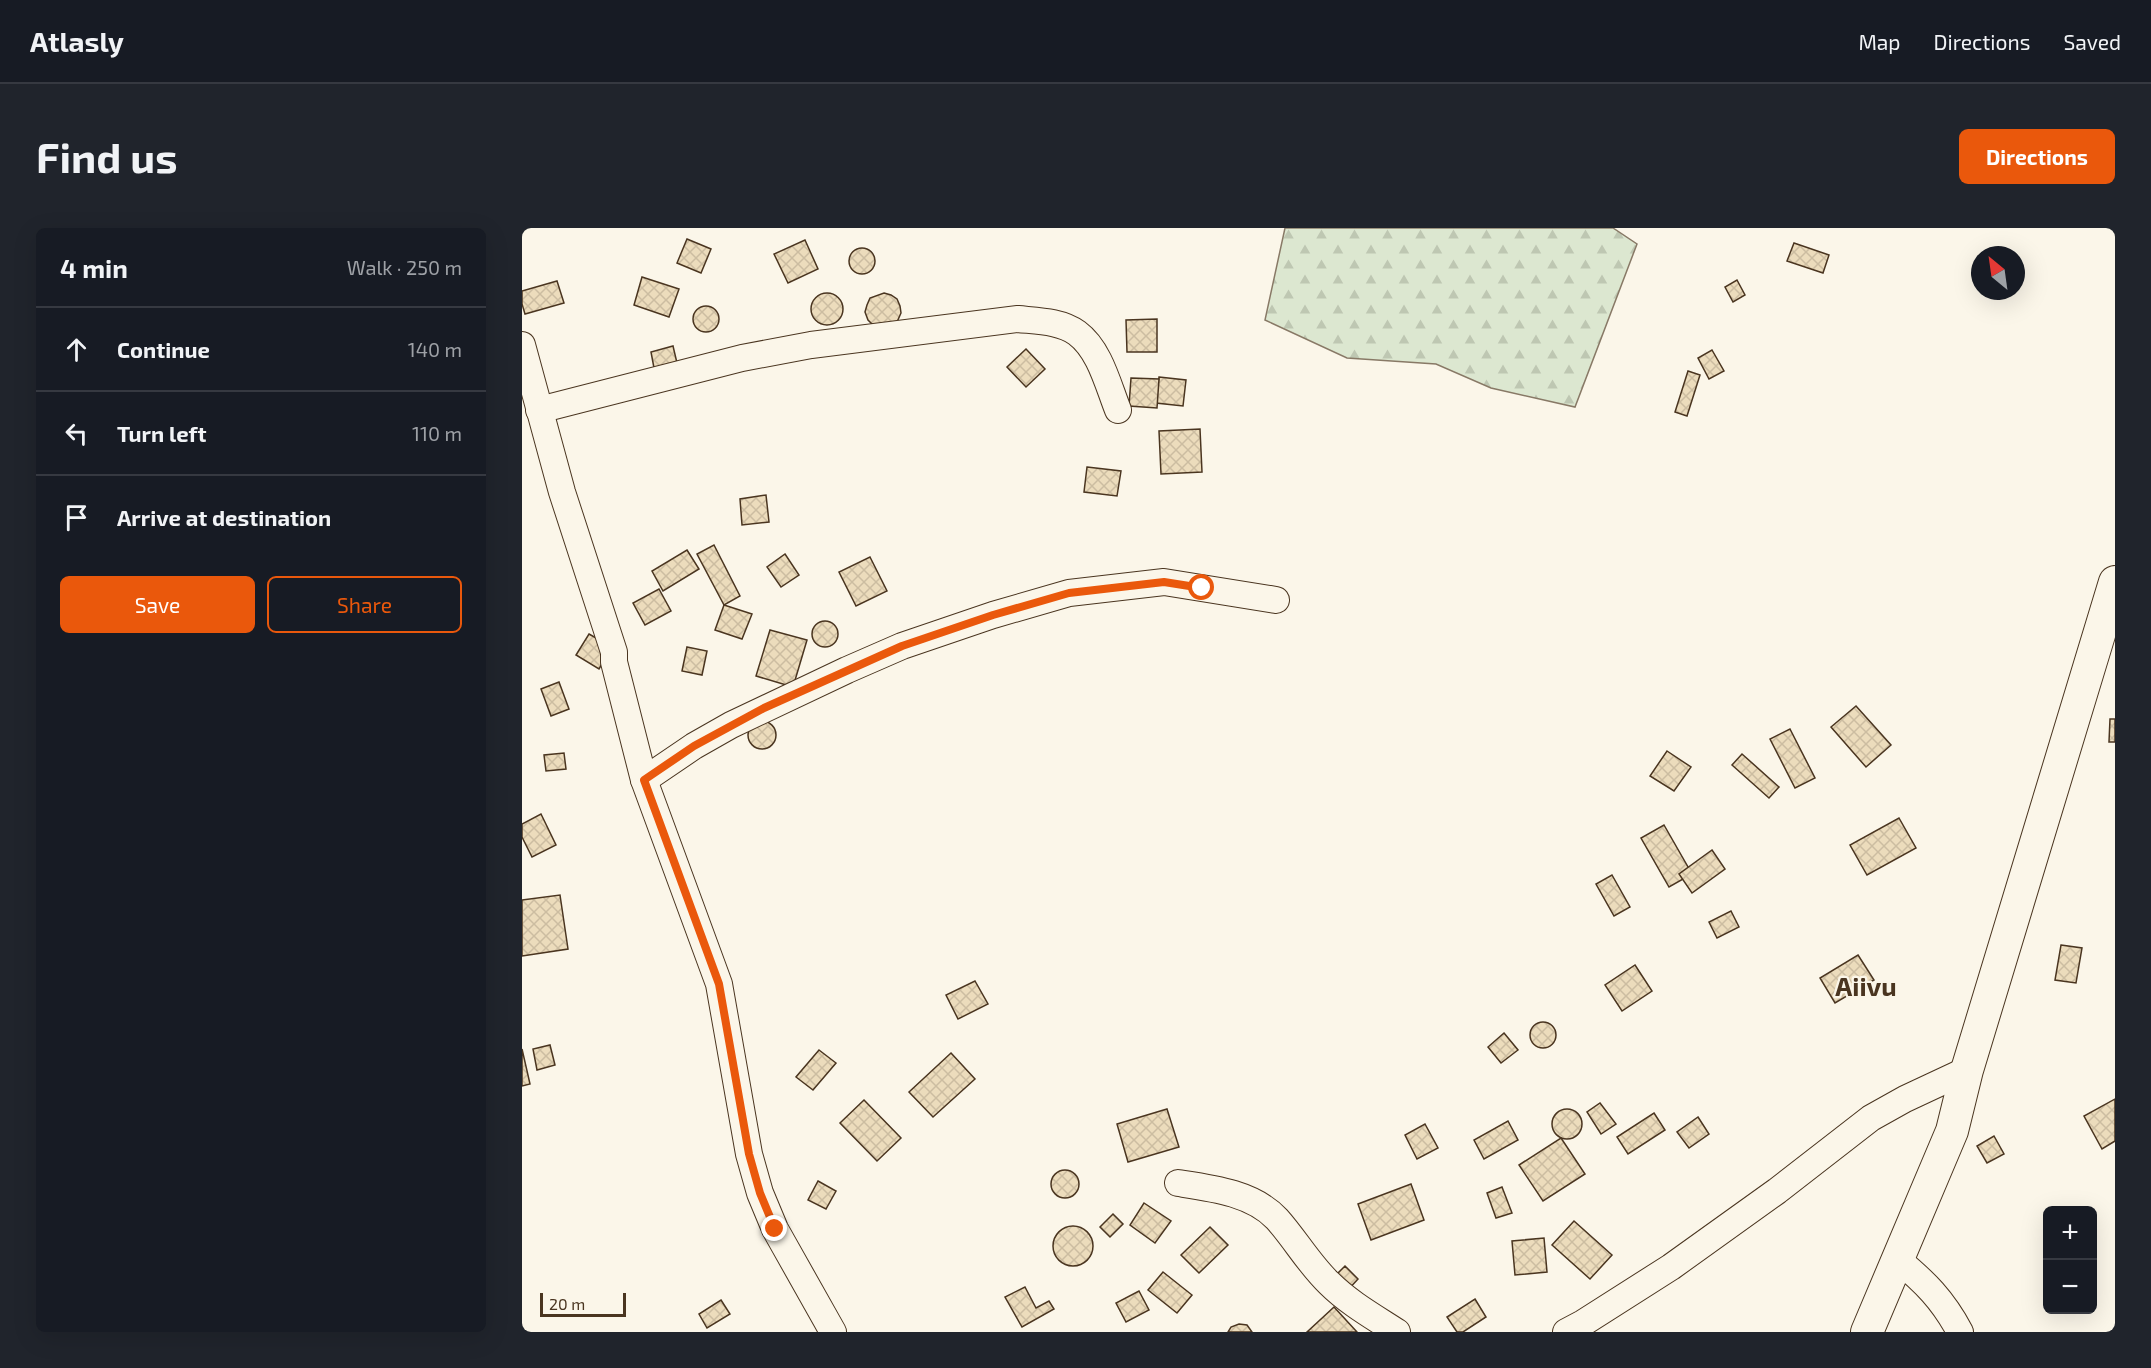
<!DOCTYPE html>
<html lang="en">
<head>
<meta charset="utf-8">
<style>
	body { margin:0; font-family:"Exo 2",sans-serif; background:#20242c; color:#f1f3f6 }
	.controls { position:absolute; right:18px; bottom:18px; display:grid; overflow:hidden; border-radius:9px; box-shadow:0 6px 24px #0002 }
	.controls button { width:54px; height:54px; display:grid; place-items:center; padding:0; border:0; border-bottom:2px solid #363941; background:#171b24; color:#f1f3f6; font:30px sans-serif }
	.compass { position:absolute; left:1449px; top:18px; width:54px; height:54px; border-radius:50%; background:#171b24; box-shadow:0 6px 24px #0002; rotate:331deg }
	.scale { position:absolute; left:18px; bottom:15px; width:86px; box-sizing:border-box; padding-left:6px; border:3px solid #4a3520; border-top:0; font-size:16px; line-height:21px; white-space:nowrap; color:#4a3520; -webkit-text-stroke:4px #fbf6e9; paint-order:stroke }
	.stop { position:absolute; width:18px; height:18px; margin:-14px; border:4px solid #ea580c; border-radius:50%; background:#fff }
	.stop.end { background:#ea580c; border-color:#fff; box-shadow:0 2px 6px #0008 }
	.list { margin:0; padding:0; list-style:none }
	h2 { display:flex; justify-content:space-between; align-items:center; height:78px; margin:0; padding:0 24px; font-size:26px }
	h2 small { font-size:20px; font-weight:400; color:#9ea1a6 }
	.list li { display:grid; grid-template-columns:39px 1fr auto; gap:18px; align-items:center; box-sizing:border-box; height:84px; padding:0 24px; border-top:2px solid #363941 }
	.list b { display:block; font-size:22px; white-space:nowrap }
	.list em { font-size:20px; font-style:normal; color:#9ea1a6 }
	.actions { display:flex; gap:12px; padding:18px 24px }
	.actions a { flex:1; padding:14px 0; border:2px solid #ea580c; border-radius:9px; text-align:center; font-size:21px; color:#ea580c }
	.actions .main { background:#ea580c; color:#fff }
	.icon { flex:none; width:33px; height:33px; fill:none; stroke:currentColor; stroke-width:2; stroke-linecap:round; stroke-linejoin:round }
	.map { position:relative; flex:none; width:1593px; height:1104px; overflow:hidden; border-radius:9px }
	header { display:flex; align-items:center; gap:36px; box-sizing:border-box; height:84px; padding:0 30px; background:#171b24; border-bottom:2px solid #363941 }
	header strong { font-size:28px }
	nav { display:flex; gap:33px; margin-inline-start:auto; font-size:21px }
	.intro { display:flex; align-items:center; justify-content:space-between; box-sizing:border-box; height:144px; padding:0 36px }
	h1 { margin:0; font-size:42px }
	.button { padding:15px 27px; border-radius:9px; background:#ea580c; color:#fff; font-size:21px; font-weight:700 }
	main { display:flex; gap:36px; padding:0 36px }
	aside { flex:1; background:#171b24; border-radius:9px; box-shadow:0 6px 24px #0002 }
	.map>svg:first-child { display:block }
	.forest { fill:url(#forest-firs); stroke:#887966; stroke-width:1.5 }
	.building { fill:url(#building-cross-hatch); stroke:#4a3520; stroke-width:1.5 }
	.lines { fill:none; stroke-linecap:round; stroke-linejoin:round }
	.minor-casing { stroke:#4a3520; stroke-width:28 }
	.tertiary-casing { stroke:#4a3520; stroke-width:34 }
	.minor { stroke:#fbf6e9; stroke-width:26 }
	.tertiary { stroke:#fbf6e9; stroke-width:32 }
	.route { stroke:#ea580c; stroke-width:8 }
	.labels { text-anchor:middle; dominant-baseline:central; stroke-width:4.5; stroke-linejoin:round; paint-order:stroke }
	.quarter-label { font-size:26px; font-weight:bold; fill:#4a3520; stroke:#fbf6e9 }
</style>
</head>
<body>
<header>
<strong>Atlasly</strong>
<nav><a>Map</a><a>Directions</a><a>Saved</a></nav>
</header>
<div class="intro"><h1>Find us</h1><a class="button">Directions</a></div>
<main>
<aside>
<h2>4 min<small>Walk · 250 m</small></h2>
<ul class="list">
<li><svg class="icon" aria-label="ahead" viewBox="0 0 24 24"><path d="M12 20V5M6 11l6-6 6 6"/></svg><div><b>Continue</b></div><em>140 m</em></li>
<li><svg class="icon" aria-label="left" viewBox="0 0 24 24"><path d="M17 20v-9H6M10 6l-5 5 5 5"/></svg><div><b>Turn left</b></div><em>110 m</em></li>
<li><svg class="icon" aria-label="arrive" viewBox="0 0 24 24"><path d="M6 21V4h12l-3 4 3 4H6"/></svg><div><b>Arrive at destination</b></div></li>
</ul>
<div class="actions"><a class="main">Save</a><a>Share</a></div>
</aside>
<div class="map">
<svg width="1593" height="1104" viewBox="0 0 1593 1104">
	<defs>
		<pattern id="forest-firs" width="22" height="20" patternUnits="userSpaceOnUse" patternTransform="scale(1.5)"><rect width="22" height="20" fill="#dce7d0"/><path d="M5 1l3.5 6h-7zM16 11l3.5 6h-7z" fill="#bec7b2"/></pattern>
		<pattern id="building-cross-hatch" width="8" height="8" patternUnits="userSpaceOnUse" patternTransform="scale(1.5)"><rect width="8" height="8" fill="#ecdcbc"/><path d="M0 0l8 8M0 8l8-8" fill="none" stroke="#ccbda1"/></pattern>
	</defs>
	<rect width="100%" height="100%" fill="#fbf6e9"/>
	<path class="forest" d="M 763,0 L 1091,0 L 1115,16 L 1053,179 L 969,160 L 914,136 L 825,130 L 743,92 Z"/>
	<g class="building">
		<path d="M 165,11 L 189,21 L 179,45 L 155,35 Z"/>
		<path d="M 283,12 L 296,41 L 266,55 L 252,26 Z"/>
		<path d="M 1272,15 L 1307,27 L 1301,45 L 1265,33 Z"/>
		<circle cx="340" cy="33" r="13"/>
		<path d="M 120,49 L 157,61 L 147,89 L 112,77 Z"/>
		<path d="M 1215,52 L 1223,67 L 1211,74 L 1203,59 Z"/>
		<path d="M 35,53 L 42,75 L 3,86 L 0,76 L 0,63 Z"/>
		<path d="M 362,65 L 369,67 L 375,71 L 378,78 L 379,85 L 375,94 L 351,97 L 346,92 L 343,84 L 345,77 L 348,70 Z"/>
		<circle cx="305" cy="81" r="16"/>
		<circle cx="184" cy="91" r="13"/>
		<path d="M 635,91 L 635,124 L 605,124 L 604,92 Z"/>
		<path d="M 151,118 L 155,135 L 132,140 L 129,124 Z"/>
		<path d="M 504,121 L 523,141 L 504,159 L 485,139 Z"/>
		<path d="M 1190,122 L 1202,143 L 1187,151 L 1176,130 Z"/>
		<path d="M 1166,143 L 1178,147 L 1165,188 L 1153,184 Z"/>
		<path d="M 637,149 L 664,152 L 661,178 L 634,175 Z"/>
		<path d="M 609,150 L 637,151 L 635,180 L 607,178 Z"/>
		<path d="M 678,201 L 680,244 L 639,246 L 637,203 Z"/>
		<path d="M 565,239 L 599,243 L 595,268 L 562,264 Z"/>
		<path d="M 244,267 L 247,294 L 220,297 L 218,271 Z"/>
		<path d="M 192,317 L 218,368 L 202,377 L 175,326 Z"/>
		<path d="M 165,322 L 177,341 L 141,363 L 130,343 Z"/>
		<path d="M 263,326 L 277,347 L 259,359 L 245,339 Z"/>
		<path d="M 348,329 L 365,363 L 334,378 L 317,344 Z"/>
		<path d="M 137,361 L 149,383 L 123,397 L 111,375 Z"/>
		<path d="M 202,377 L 230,386 L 220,411 L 193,402 Z"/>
		<circle cx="303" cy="406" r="13"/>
		<path d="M 248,402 L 285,412 L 271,459 L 234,448 Z"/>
		<path d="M 67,406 L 90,419 L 77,441 L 54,427 Z"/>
		<path d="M 165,419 L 185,423 L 180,447 L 160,443 Z"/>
		<path d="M 37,454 L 47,481 L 29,488 L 19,461 Z"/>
		<path d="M 1334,478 L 1369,517 L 1344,539 L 1309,499 Z"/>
		<path d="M 1588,491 L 1593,491 L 1593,514 L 1587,514 Z"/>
		<circle cx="240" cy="507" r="14"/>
		<path d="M 1268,501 L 1293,550 L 1273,560 L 1248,511 Z"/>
		<path d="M 1145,523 L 1169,539 L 1152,563 L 1128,548 Z"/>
		<path d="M 42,525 L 44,541 L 24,543 L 22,527 Z"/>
		<path d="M 1220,526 L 1257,559 L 1247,570 L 1210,537 Z"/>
		<path d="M 19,586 L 34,617 L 10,629 L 0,609 L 0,596 Z"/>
		<path d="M 1377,590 L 1394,620 L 1345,647 L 1328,617 Z"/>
		<path d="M 1142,597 L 1170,646 L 1147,659 L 1119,610 Z"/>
		<path d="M 1190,622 L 1203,641 L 1170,665 L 1157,646 Z"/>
		<path d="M 1090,647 L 1108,679 L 1092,688 L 1074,656 Z"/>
		<path d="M 38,667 L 46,721 L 0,728 L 0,672 Z"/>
		<path d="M 1209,683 L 1217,699 L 1195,710 L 1187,694 Z"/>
		<path d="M 1539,717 L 1560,720 L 1554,755 L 1533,752 Z"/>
		<path d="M 1336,727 L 1352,752 L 1313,775 L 1298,750 Z"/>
		<path d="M 1113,737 L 1130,763 L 1100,783 L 1083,757 Z"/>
		<path d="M 453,753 L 466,776 L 436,791 L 424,767 Z"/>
		<circle cx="1021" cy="807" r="13"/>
		<path d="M 982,805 L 996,822 L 979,835 L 966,819 Z"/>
		<path d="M 28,817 L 33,837 L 15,842 L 11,821 Z"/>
		<path d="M 0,821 L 8,856 L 0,858 Z"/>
		<path d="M 297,822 L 314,835 L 291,862 L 274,849 Z"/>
		<path d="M 429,825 L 453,851 L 411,889 L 387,864 Z"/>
		<path d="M 1593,871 L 1593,913 L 1580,921 L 1562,888 Z"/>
		<path d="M 342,872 L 379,910 L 355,933 L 318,895 Z"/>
		<path d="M 1078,875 L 1094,896 L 1079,906 L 1065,884 Z"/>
		<circle cx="1045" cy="896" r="15"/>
		<path d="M 645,881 L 657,919 L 606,934 L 595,896 Z"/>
		<path d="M 1132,885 L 1143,902 L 1106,926 L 1095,909 Z"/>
		<path d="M 1176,889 L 1187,906 L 1167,920 L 1155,904 Z"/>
		<path d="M 986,893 L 996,912 L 962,931 L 952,912 Z"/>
		<path d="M 903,896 L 916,920 L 895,931 L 883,907 Z"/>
		<path d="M 1472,908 L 1482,926 L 1465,935 L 1455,918 Z"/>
		<path d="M 1039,910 L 1063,946 L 1021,973 L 997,937 Z"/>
		<circle cx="543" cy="956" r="14"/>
		<path d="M 296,953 L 314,963 L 304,981 L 286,972 Z"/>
		<path d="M 889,956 L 902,992 L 849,1012 L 836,976 Z"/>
		<path d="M 980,959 L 990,985 L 974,990 L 965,965 Z"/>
		<path d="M 622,975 L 649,993 L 633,1015 L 608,997 Z"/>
		<path d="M 591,986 L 601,996 L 588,1009 L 578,999 Z"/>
		<path d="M 1052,993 L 1090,1027 L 1068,1051 L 1030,1017 Z"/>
		<circle cx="551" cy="1018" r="20"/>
		<path d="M 688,999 L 706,1017 L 677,1045 L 659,1027 Z"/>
		<path d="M 1022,1010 L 1025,1044 L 993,1047 L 990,1013 Z"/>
		<path d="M 823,1038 L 836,1051 L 824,1064 L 810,1051 Z"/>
		<path d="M 641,1044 L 670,1067 L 655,1085 L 626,1062 Z"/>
		<path d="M 503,1059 L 514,1080 L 527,1073 L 532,1081 L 500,1099 L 483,1069 Z"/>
		<path d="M 617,1063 L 627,1082 L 604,1094 L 594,1075 Z"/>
		<path d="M 953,1071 L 964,1089 L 941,1104 L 935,1104 L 925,1089 Z"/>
		<path d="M 199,1072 L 208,1086 L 185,1100 L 177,1086 Z"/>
		<path d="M 812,1079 L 835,1104 L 785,1104 Z"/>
		<path d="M 717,1096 L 725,1097 L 730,1104 L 706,1104 L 709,1099 Z"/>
	</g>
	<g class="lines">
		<defs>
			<g id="minor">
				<path d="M 0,117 L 40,264 L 92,424 L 92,434 L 122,552 L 197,756 L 227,926 L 238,965 L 253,1001 L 311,1104"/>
				<path d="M 17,182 L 220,130 L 289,117 L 496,91 C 515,93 539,93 555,105 C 578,122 586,157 596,182"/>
				<path d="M 122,552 L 172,518 L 209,497 L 325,442 L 380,418 L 471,387 L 547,365 L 642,354 L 754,372"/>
				<path d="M 656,955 C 689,960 731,965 755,991 C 773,1011 787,1036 807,1055 C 827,1075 852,1089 875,1104"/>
				<path d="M 1375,1031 C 1403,1054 1421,1072 1438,1104"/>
				<path d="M 1044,1104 L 1061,1095 L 1149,1039 L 1255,963 L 1349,890 L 1383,871 L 1445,842"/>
			</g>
			<path id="tertiary" d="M 1345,1104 L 1430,903 L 1445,842 L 1593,354"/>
		</defs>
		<use href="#minor" class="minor-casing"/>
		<use href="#tertiary" class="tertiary-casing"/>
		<use href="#minor" class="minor"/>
		<use href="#tertiary" class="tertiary"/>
	</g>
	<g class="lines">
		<path class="route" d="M 253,1001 L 238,965 L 227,926 L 197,756 L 122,552 L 172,518 L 242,480 L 380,418 L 471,387 L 547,365 L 642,354 L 680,360"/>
	</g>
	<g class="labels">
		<g class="quarter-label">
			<text x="1344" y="757">Aiivu</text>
		</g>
	</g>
</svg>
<div class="controls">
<button>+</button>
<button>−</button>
</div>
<svg class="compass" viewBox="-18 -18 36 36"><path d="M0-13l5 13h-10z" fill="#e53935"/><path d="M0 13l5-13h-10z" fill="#9ea1a6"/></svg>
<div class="scale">20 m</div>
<div class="stop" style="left:680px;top:360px"></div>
<div class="stop end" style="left:253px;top:1001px"></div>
</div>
</main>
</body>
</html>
